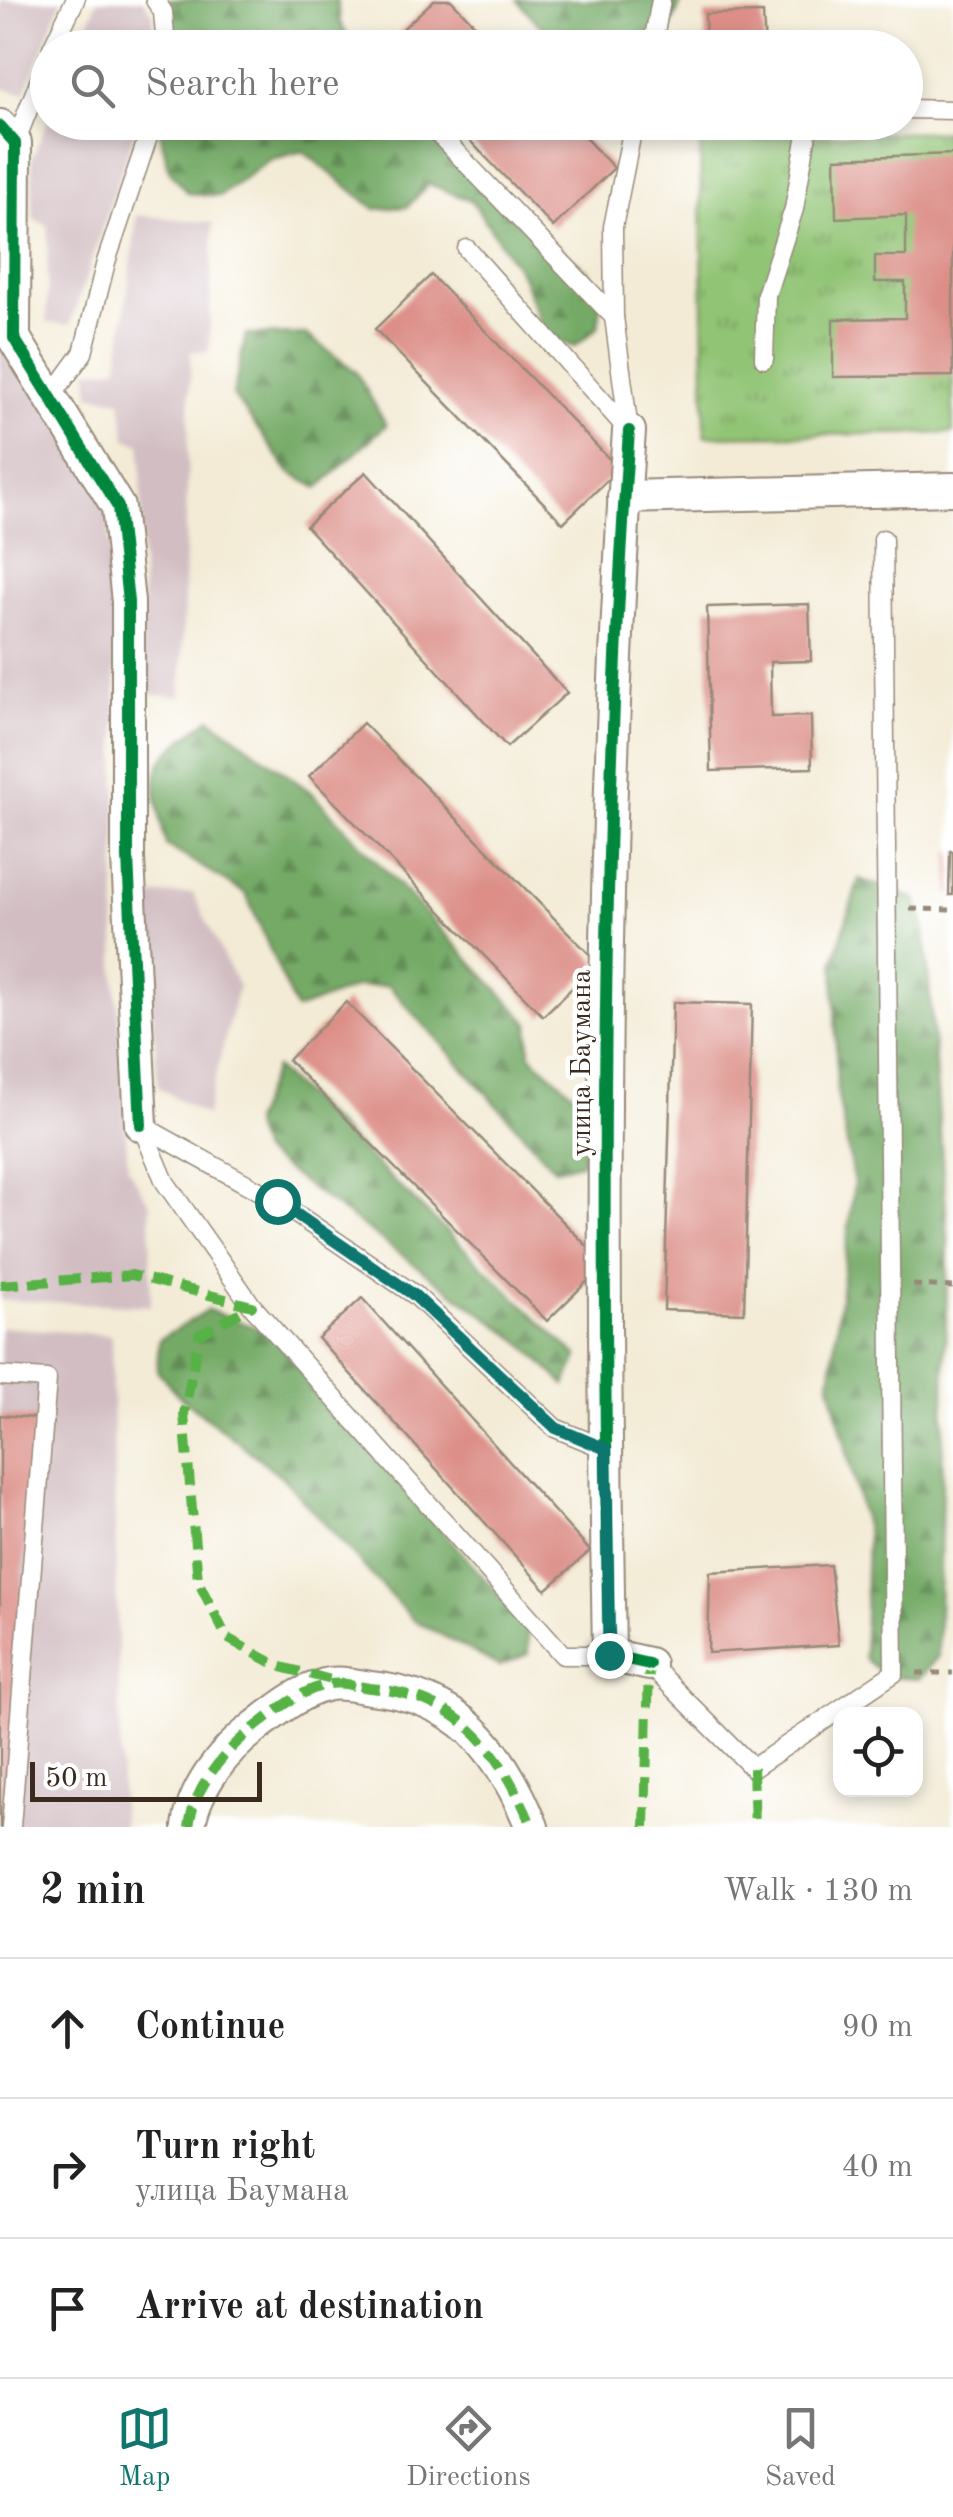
<!DOCTYPE html>
<html lang="en">
<head>
<meta charset="utf-8">
<style>
	body { margin:0; font-family:"Old Standard TT",serif; background:#f6f6f6; color:#222 }
	.controls { position:absolute; right:30px; bottom:30px; display:grid; overflow:hidden; border-radius:20px; box-shadow:0 5px 15px #0003 }
	.controls button { width:90px; height:90px; display:grid; place-items:center; padding:0; border:0; border-bottom:2px solid #e0e0e0; background:#fff; color:#222; font:50px sans-serif }
	.scale { position:absolute; left:30px; bottom:25px; width:232px; box-sizing:border-box; padding-left:10px; border:5px solid #3b2a1e; border-top:0; font-size:28px; line-height:35px; white-space:nowrap; color:#3b2a1e; -webkit-text-stroke:8px #fff; paint-order:stroke }
	.stop { position:absolute; width:30px; height:30px; margin:-22px; border:8px solid #0f766e; border-radius:50%; background:#fff }
	.stop.end { background:#0f766e; border-color:#fff; box-shadow:0 2px 10px #0008 }
	.list { margin:0; padding:0; list-style:none }
	h2 { display:flex; justify-content:space-between; align-items:center; height:130px; margin:0; padding:0 40px; font-size:42px }
	h2 small { font-size:32px; font-weight:400; color:#767676 }
	.list li { display:grid; grid-template-columns:65px 1fr auto; gap:30px; align-items:center; box-sizing:border-box; height:140px; padding:0 40px; border-top:2px solid #e0e0e0 }
	.list b { display:block; font-size:38px; white-space:nowrap }
	.list p { margin:0; font-size:32px; white-space:nowrap; color:#767676 }
	.list em { font-size:32px; font-style:normal; color:#767676 }
	.icon { flex:none; width:55px; height:55px; fill:none; stroke:currentColor; stroke-width:2; stroke-linecap:round; stroke-linejoin:round }
	.map { position:relative; flex:none; width:953px; height:1827px; overflow:hidden }
	.search { position:absolute; background:#fff; box-shadow:0 5px 15px #0003; left:30px; right:30px; top:30px; height:110px; display:flex; align-items:center; gap:25px; box-sizing:border-box; padding:0 35px; border-radius:55px; color:#767676; font-size:38px }
	.sheet { height:550px; background:#fff }
	nav { display:flex; justify-content:space-around; align-items:center; box-sizing:border-box; height:140px; border-top:2px solid #e0e0e0; background:#fff; font-size:28px; color:#767676 }
	nav a { display:grid; justify-items:center; gap:5px }
	nav .on { color:#0f766e }
	.map>svg:first-child { display:block }
	.industrial { fill:#d2bec2 }
	.forest { fill:url(#forest-firs); stroke:#586a42; stroke-width:2.5 }
	.park { fill:url(#park-tufts); stroke:#66774a; stroke-width:2.5 }
	.building { fill:#dc8e87 }
	.lines { fill:none; stroke-linecap:round; stroke-linejoin:round }
	.lane-casing { stroke:#978a7a; stroke-width:21 }
	.street-casing { stroke:#978a7a; stroke-width:36 }
	.path { stroke:#978a7a; stroke-width:5; stroke-dasharray:8 8; stroke-linecap:butt }
	.lane { stroke:#fff; stroke-width:18 }
	.street { stroke:#fff; stroke-width:32 }
	.quiet { stroke:#57b245; stroke-width:10; stroke-dasharray:20 10; stroke-linecap:butt }
	.cycleway-casing { stroke:#fff; stroke-width:19 }
	.cycleway { stroke:#00873e; stroke-width:12 }
	.route { stroke:#0f766e; stroke-width:12 }
	.labels { text-anchor:middle; dominant-baseline:central; stroke-width:9; stroke-linejoin:round; paint-order:stroke }
	.street-label { font-size:28px; fill:#3b2a1e; stroke:#fff }
</style>
</head>
<body>
<div class="map">
<svg width="953" height="1827" viewBox="0 0 953 1827">
	<defs>
		<pattern id="forest-firs" width="22" height="20" patternUnits="userSpaceOnUse" patternTransform="scale(2.5)"><rect width="22" height="20" fill="#74aa66"/><path d="M5 1l3.5 6h-7zM16 11l3.5 6h-7z" fill="#608b53"/></pattern>
		<pattern id="park-tufts" width="24" height="20" patternUnits="userSpaceOnUse" patternTransform="scale(2.5)"><rect width="24" height="20" fill="#91c475"/><path d="M3 7l-1-3M5 7V3M7 7l1-3M15 17l-1-3M17 17v-4M19 17l1-3" fill="none" stroke="#789f5f"/></pattern>
	</defs>
	<rect width="100%" height="100%" fill="#fff"/>
	<filter id="ink" filterUnits="userSpaceOnUse"><feTurbulence type="fractalNoise" baseFrequency=".01" numOctaves="2"/><feDisplacementMap in="SourceGraphic" scale="20" xChannelSelector="R" yChannelSelector="G"/><feConvolveMatrix kernelMatrix="1 2 1 2 8 2 1 2 1" color-interpolation-filters="sRGB"/></filter>
	<filter id="wash" filterUnits="userSpaceOnUse"><feTurbulence type="fractalNoise" baseFrequency=".0048" numOctaves="4" result="noise"/><feDisplacementMap in="SourceGraphic" scale="40" xChannelSelector="R" yChannelSelector="G"/><feGaussianBlur stdDeviation="2.25" result="paint"/><feColorMatrix in="noise" values="0 0 0 0 0 0 0 0 0 0 0 0 0 0 0 0 0 1.4 0 .05"/><feComposite in="paint" operator="in"/></filter>
	<g filter="url(#wash)">
		<rect width="100%" height="100%" fill="#f3ebd5"/>
		<g class="industrial">
			<path d="M 0,0 L 62,0 L 24,93 L 0,88 Z"/>
			<path d="M 98,0 L 143,0 L 153,14 L 153,47 L 78,47 Z"/>
			<path d="M 47,122 L 137,123 L 70,325 L 47,323 L 48,226 L 33,219 L 32,159 Z"/>
			<path d="M 0,150 L 18,335 L 106,460 L 117,726 L 115,970 L 128,1168 L 150,1204 L 151,1306 L 0,1300 Z"/>
			<path d="M 137,215 L 213,223 L 209,352 L 191,351 L 181,697 L 143,694 L 141,444 L 126,439 L 121,400 L 90,394 L 88,370 L 118,368 Z"/>
			<path d="M 193,893 L 238,986 L 206,1116 L 158,1087 L 147,938 L 145,896 Z"/>
			<path d="M 0,1327 L 111,1335 L 122,1827 L 0,1827 Z"/>
		</g>
		<g class="forest">
			<path d="M 159,0 L 337,0 L 340,22 L 354,47 L 167,47 Z"/>
			<path d="M 517,0 L 682,0 L 662,48 L 559,47 Z"/>
			<path d="M 158,123 L 425,123 L 491,195 L 587,270 L 602,296 L 598,327 L 574,347 L 545,336 L 523,277 L 472,201 L 429,184 L 407,207 L 375,209 L 303,151 L 269,160 L 220,196 L 188,193 L 169,170 Z"/>
			<path d="M 306,334 L 356,372 L 386,425 L 318,488 L 290,473 L 233,395 L 246,335 Z"/>
			<path d="M 210,718 L 312,793 L 529,1023 L 530,1055 L 582,1101 L 584,1162 L 555,1169 L 388,985 L 356,987 L 296,1010 L 246,894 L 166,845 C 149,767 146,767 210,718 Z"/>
			<path d="M 859,879 L 916,899 L 925,929 L 948,1238 L 938,1656 L 919,1679 L 886,1677 L 864,1658 L 867,1534 L 830,1383 L 854,1183 L 837,1090 L 834,961 Z"/>
			<path d="M 275,1068 L 578,1357 L 565,1385 L 521,1342 L 261,1152 L 252,1123 Z"/>
			<path d="M 208,1310 L 268,1332 L 527,1627 L 528,1654 L 499,1666 L 412,1619 L 280,1475 L 178,1395 L 157,1370 L 159,1340 Z"/>
		</g>
		<path class="park" d="M 953,131 L 953,433 L 705,436 L 700,139 Z"/>
		<g id="blocks">
			<g class="building">
				<path d="M 434,0 L 451,0 L 497,48 L 382,48 Z"/>
				<path d="M 763,13 L 765,48 L 706,48 L 705,14 Z"/>
				<path d="M 452,122 L 570,122 L 614,168 L 553,227 Z"/>
				<path d="M 953,154 L 953,376 L 833,377 L 833,319 L 905,318 L 905,282 L 875,282 L 875,256 L 906,256 L 906,215 L 836,218 L 835,158 Z"/>
				<path d="M 431,275 L 619,469 L 563,523 L 375,329 Z"/>
				<path d="M 366,472 L 567,693 L 507,747 L 306,526 Z"/>
				<path d="M 809,604 L 811,661 L 770,662 L 771,717 L 811,716 L 812,768 L 711,771 L 707,607 Z"/>
				<path d="M 363,723 L 598,963 L 543,1016 L 309,776 Z"/>
				<path d="M 950,851 L 953,851 L 953,895 L 949,895 Z"/>
				<path d="M 346,1002 L 605,1264 L 547,1321 L 288,1060 Z"/>
				<path d="M 673,1002 L 752,1004 L 744,1313 L 664,1310 Z"/>
				<path d="M 362,1298 L 590,1551 L 546,1590 L 318,1338 Z"/>
				<path d="M 0,1415 L 35,1418 L 3,1827 L 0,1827 Z"/>
				<path d="M 830,1565 L 839,1645 L 708,1653 L 710,1572 Z"/>
			</g>
		</g>
	</g>
	<g filter="url(#ink)">
		<use href="#blocks" fill-opacity="0" stroke="#978a7a" stroke-width="2.5"/>
		<g class="lines">
			<defs>
				<g id="lane">
					<path d="M 155,0 L 163,12 L 166,48"/>
					<path d="M 52,48 L 75,0"/>
					<path d="M 652,48 L 661,0"/>
					<path d="M 906,109 L 953,110"/>
					<path d="M 427,122 L 614,317"/>
					<path d="M 15,143 L 48,59"/>
					<path d="M 467,249 L 629,431"/>
					<path d="M 764,359 L 766,295 L 794,209 L 809,122"/>
					<path d="M 51,397 L 83,353 L 106,262 L 153,122"/>
					<path d="M 629,431 L 614,317 L 613,227 L 634,122"/>
					<path d="M 141,1125 L 165,1182 L 252,1306 L 563,1655 L 609,1655"/>
					<path d="M 141,1125 L 277,1201 L 415,1295 L 555,1428 L 606,1449"/>
					<path d="M 0,1376 L 47,1379 L 11,1827"/>
					<path d="M 649,1664 L 753,1768 L 894,1673 L 883,539"/>
				</g>
				<g id="street">
					<path d="M 0,126 L 15,143 L 14,338 L 118,507 L 128,602 L 128,858 L 141,1125"/>
					<path d="M 629,431 C 600,838 602,1248 609,1655 L 649,1664"/>
					<path d="M 624,497 L 953,489"/>
					<path d="M 189,1827 C 193,1789 224,1751 254,1728 C 276,1711 298,1692 325,1685 C 338,1681 357,1686 370,1688 C 459,1696 500,1748 532,1827"/>
				</g>
			</defs>
			<use href="#lane" class="lane-casing"/>
			<use href="#street" class="street-casing"/>
			<g class="path">
				<path d="M 910,909 L 953,910"/>
				<path d="M 913,1285 L 953,1287"/>
				<path d="M 917,1673 L 953,1673"/>
			</g>
			<use href="#lane" class="lane"/>
			<use href="#street" class="street"/>
			<g class="quiet">
				<path d="M 0,1285 L 132,1275 L 252,1306 L 199,1335 L 184,1414 L 198,1581 L 227,1638 L 278,1666 L 354,1686"/>
				<path d="M 753,1768 L 755,1827"/>
				<path d="M 189,1827 C 193,1789 224,1751 254,1728 C 276,1711 298,1692 325,1685 C 338,1681 357,1686 370,1688 C 459,1696 500,1748 532,1827"/>
				<path d="M 645,1827 L 649,1664"/>
			</g>
			<defs>
				<g id="cycleway">
					<path d="M 0,126 L 15,143 L 14,338 L 118,507 L 128,602 L 128,858 L 141,1125"/>
					<path d="M 629,431 C 600,838 602,1248 609,1655 L 649,1664"/>
				</g>
			</defs>
			<use href="#cycleway" class="cycleway-casing"/>
			<use href="#cycleway" class="cycleway"/>
		</g>
	</g>
	<g class="lines" filter="url(#ink)">
		<path class="route" d="M 277,1201 L 414,1295 L 556,1428 L 606,1449 L 609,1655"/>
	</g>
	<g class="labels">
		<g class="street-label">
			<text transform="translate(583 1063) rotate(-90)">улица Баумана</text>
		</g>
	</g>
</svg>
<div class="controls">
<button><svg class="icon" aria-label="locate" viewBox="0 0 24 24"><circle cx="12" cy="12" r="6"/><path d="M12 2v4M12 18v4M2 12h4M18 12h4"/></svg></button>
</div>
<div class="scale">50 m</div>
<div class="stop" style="left:277px;top:1201px"></div>
<div class="stop end" style="left:609px;top:1655px"></div>
<div class="search"><svg class="icon" aria-label="search" viewBox="0 0 24 24"><circle cx="10" cy="10" r="6"/><path d="M15 15l6 6"/></svg>Search here</div>
</div>
<section class="sheet">
<h2>2 min<small>Walk · 130 m</small></h2>
<ul class="list">
<li><svg class="icon" aria-label="ahead" viewBox="0 0 24 24"><path d="M12 20V5M6 11l6-6 6 6"/></svg><div><b>Continue</b></div><em>90 m</em></li>
<li><svg class="icon" aria-label="right" viewBox="0 0 24 24"><path d="M7 20v-9h11M14 6l5 5-5 5"/></svg><div><b>Turn right</b><p>улица Баумана</p></div><em>40 m</em></li>
<li><svg class="icon" aria-label="arrive" viewBox="0 0 24 24"><path d="M6 21V4h12l-3 4 3 4H6"/></svg><div><b>Arrive at destination</b></div></li>
</ul>
</section>
<nav>
<a class="on"><svg class="icon" aria-label="map" viewBox="0 0 24 24"><path d="M3 6l6-2 6 2 6-2v14l-6 2-6-2-6 2zM9 4v14M15 6v14"/></svg>Map</a>
<a><svg class="icon" aria-label="directions" viewBox="0 0 24 24"><path d="M12 3l9 9-9 9-9-9zM9 14v-3h6M13 9l2 2-2 2"/></svg>Directions</a>
<a><svg class="icon" aria-label="saved" viewBox="0 0 24 24"><path d="M7 4h10v16l-5-4-5 4z"/></svg>Saved</a>
</nav>
</body>
</html>
